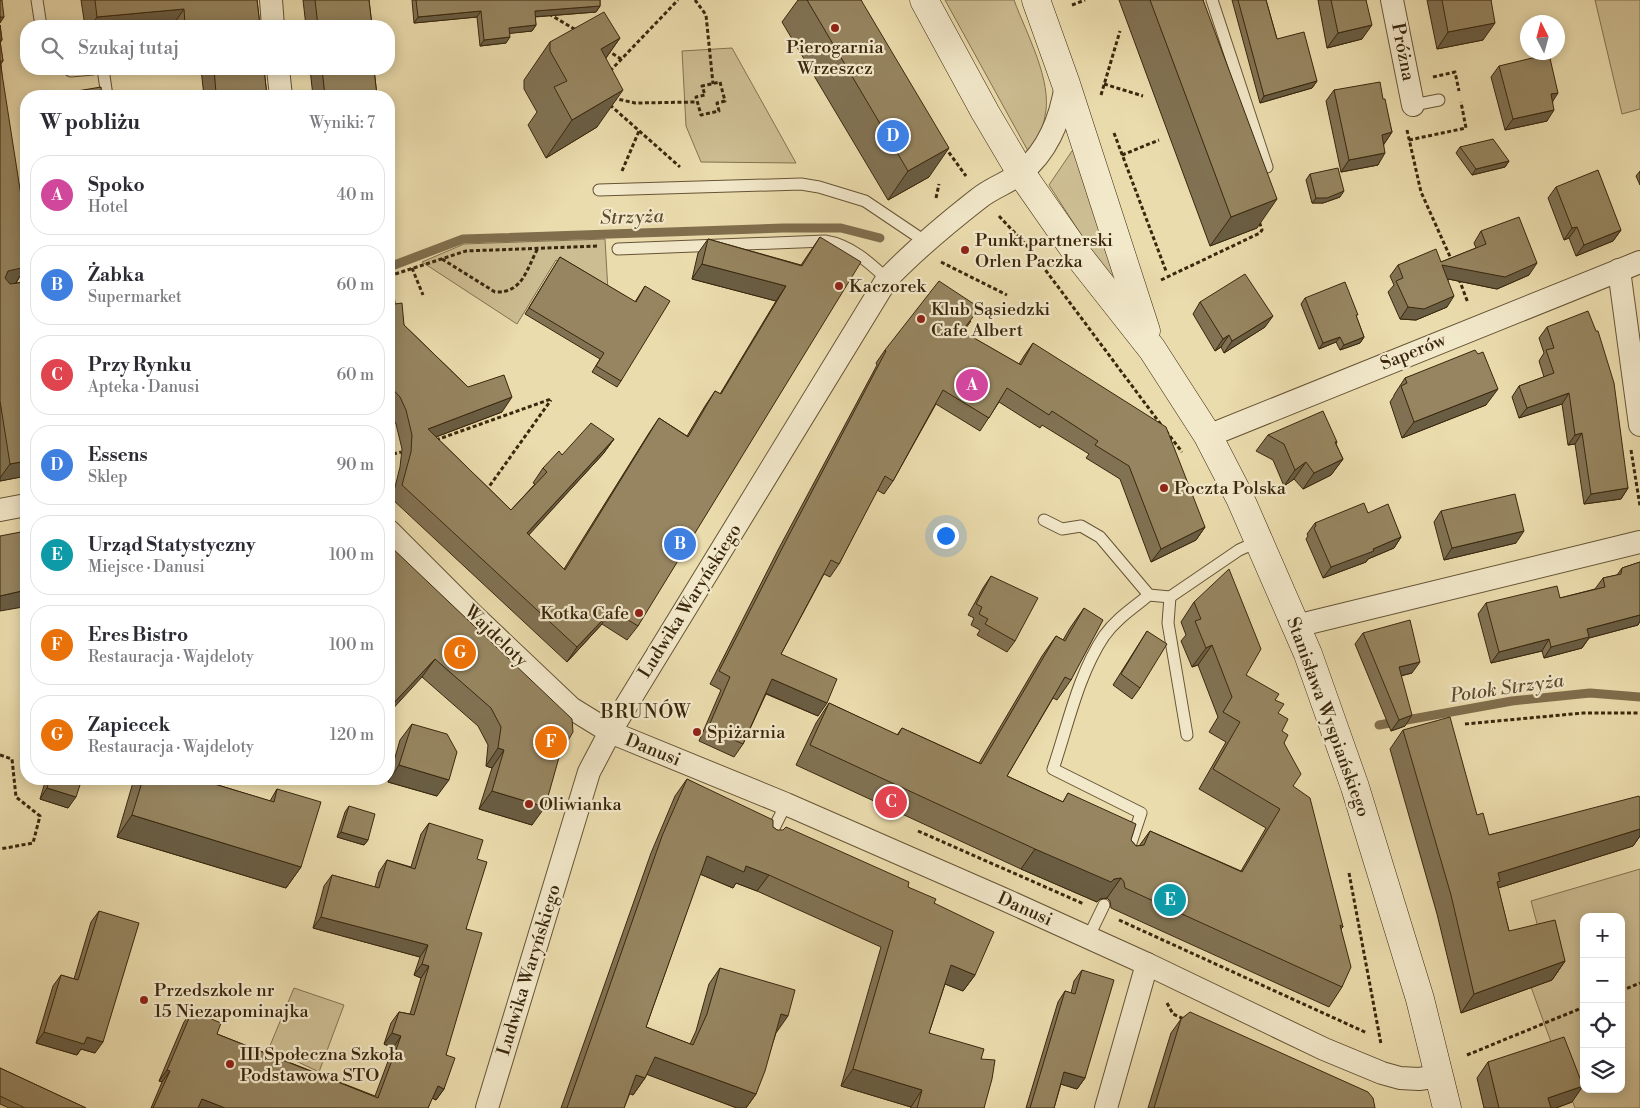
<!DOCTYPE html>
<html lang="pl">
<head>
<meta charset="utf-8">
<style>
	body { margin:0; font-family:"Libre Bodoni",serif; background:#f2f2f3; color:#2b2b33 }
	.controls { position:absolute; right:15px; bottom:15px; display:grid; overflow:hidden; border-radius:10px; box-shadow:0 2px 12px #0003 }
	.controls button { width:45px; height:45px; display:grid; place-items:center; padding:0; border:0; border-bottom:1px solid #e1e1e2; background:#fff; color:#2b2b33; font:25px sans-serif }
	.compass { position:absolute; left:1520px; top:15px; width:45px; height:45px; border-radius:50%; background:#fff; box-shadow:0 2px 12px #0003; rotate:354deg }
	.you { position:absolute; left:945px; top:535px; width:18px; height:18px; margin:-12px; border:4px solid #fff; border-radius:50%; background:#1a73e8; box-shadow:0 0 0 8px #1a73e833 }
	.badge { display:grid; place-items:center; width:32px; height:32px; border-radius:50%; background:#ea580c; color:#fff; font-size:16px; font-weight:700 }
	.pin { position:absolute; translate:-50% -50%; border:2px solid #fff; box-shadow:0 1px 5px #0006 }
	.list { margin:0; padding:0; list-style:none }
	h2 { display:flex; justify-content:space-between; align-items:center; height:65px; margin:0; padding:0 20px; font-size:21px }
	h2 small { font-size:16px; font-weight:400; color:#7c7c81 }
	.list li { display:grid; grid-template-columns:32px 1fr auto; gap:15px; align-items:center; box-sizing:border-box; height:80px; margin:0 10px 10px; padding:0 10px; border:1px solid #e1e1e2; border-radius:20px }
	.list b { display:block; font-size:19px; white-space:nowrap }
	.list p { margin:0; font-size:16px; white-space:nowrap; color:#7c7c81 }
	.list em { font-size:16px; font-style:normal; color:#7c7c81 }
	.icon { flex:none; width:28px; height:28px; fill:none; stroke:currentColor; stroke-width:2; stroke-linecap:round; stroke-linejoin:round }
	.map { position:relative; flex:none; width:1640px; height:1108px; overflow:hidden }
	.search { position:absolute; background:#fff; box-shadow:0 2px 12px #0003; left:20px; top:20px; width:375px; height:55px; display:flex; align-items:center; gap:12px; box-sizing:border-box; padding:0 18px; border-radius:20px; color:#7c7c81; font-size:19px }
	.panel { position:absolute; background:#fff; box-shadow:0 2px 12px #0003; left:20px; top:90px; width:375px; height:695px; border-radius:20px }
	.map>svg:first-child { display:block }
	.green { fill:#cdbd92; stroke:#847250; fill-rule:evenodd }
	.lines { fill:none; stroke-linecap:round; stroke-linejoin:round }
	.stream { stroke:#806e4d; stroke-width:9 }
	.service-casing { stroke:#665435; stroke-width:13 }
	.minor-casing { stroke:#665435; stroke-width:24 }
	.secondary-casing { stroke:#3a270d; stroke-width:29 }
	.path { stroke:#3a270d; stroke-width:3; stroke-dasharray:4 2.5; stroke-linecap:butt }
	.service { stroke:#f2e8ca; stroke-width:11 }
	.minor { stroke:#f2e8ca; stroke-width:22 }
	.secondary { stroke:#f2e8ca; stroke-width:28 }
	.wall { fill:#817253; stroke:#3a270d }
	.shaded-wall { fill:#695d43; stroke:#3a270d }
	.building { fill:#968560; stroke:#3a270d }
	.poi-dot { fill:#8f2418; stroke:#f2e8ca; stroke-width:2 }
	.labels { text-anchor:middle; dominant-baseline:central; stroke-width:4.5; stroke-linejoin:round; paint-order:stroke }
	.poi-label { font-size:18px; fill:#3a270d; stroke:#f2e8ca; text-anchor:start }
	.street-label { font-size:18px; fill:#3a270d; stroke:#f2e8ca }
	.water-label { font-size:19px; font-style:italic; fill:#5d4b2d; stroke:#f2e8ca }
	.neighbourhood-label { font-size:19px; letter-spacing:1px; fill:#3a270d; stroke:#f2e8ca }
</style>
</head>
<body>
<div class="map">
<svg width="1640" height="1108" viewBox="0 0 1640 1108">
	<rect width="100%" height="100%" fill="#ebdcad"/>
	<filter id="stains"><feTurbulence type="fractalNoise" baseFrequency=".004" numOctaves="4"/><feColorMatrix values="0 0 0 0 .2 0 0 0 0 .09 0 0 0 0 .02 0 0 0 .5 -.17"/></filter>
	<radialGradient id="worn" r=".72"><stop offset=".6" stop-color="#630" stop-opacity="0"/><stop offset="1" stop-color="#630" stop-opacity=".3"/></radialGradient>
	<g class="green">
		<path d="M 945,0 L 1014,0 C 1026,33 1053,81 1045,116 C 1043,129 1036,140 1028,151 Z"/>
		<path d="M 1595,0 L 1640,0 L 1640,109 L 1622,114 Z"/>
		<path d="M 732,48 L 796,163 L 701,162 L 686,126 L 682,51 Z"/>
		<path d="M 1072,151 L 1075,151 L 1126,298 L 1102,267 L 1049,185 Z"/>
		<path d="M 605,239 L 608,291 L 556,260 L 517,324 L 422,262 L 464,244 Z"/>
		<path d="M 1640,869 L 1640,1108 L 1575,1108 L 1531,987 L 1552,980 L 1531,901 ZM 1584,917 L 1621,917 L 1621,1089 L 1584,1089 Z"/>
		<path d="M 294,988 L 344,1005 L 319,1072 L 269,1048 Z"/>
	</g>
	<g class="lines">
		<g class="stream">
			<path d="M 389,267 L 463,239 L 783,228 L 841,228 L 880,238"/>
			<path d="M 1379,725 L 1512,701 L 1590,693 L 1640,697"/>
		</g>
		<defs>
			<g id="service">
				<path d="M 37,0 L 41,26"/>
				<path d="M 1212,0 L 1267,167"/>
				<path d="M 68,69 L 71,71 L 93,69"/>
				<path d="M 103,69 L 107,96"/>
				<path d="M 1413,105 L 1439,100"/>
				<path d="M 599,190 L 801,184 L 819,187 L 865,201 L 926,242"/>
				<path d="M 618,249 L 825,241 C 850,245 869,262 887,279"/>
				<path d="M 1044,520 L 1062,529 L 1081,526 L 1100,537 L 1149,595"/>
				<path d="M 1187,735 L 1168,623 L 1170,597 L 1239,550 L 1259,541"/>
				<path d="M 768,840 L 786,804"/>
				<path d="M 1127,855 L 1141,813 L 1053,769 C 1068,725 1078,675 1104,636 C 1116,619 1133,608 1149,595 L 1170,597"/>
				<path d="M 1088,938 L 1104,905"/>
			</g>
			<g id="minor">
				<path d="M 271,0 L 273,26"/>
				<path d="M 1392,0 L 1413,105"/>
				<path d="M 278,69 L 281,96"/>
				<path d="M 1619,270 L 1640,425"/>
				<path d="M 1208,436 L 1640,262"/>
				<path d="M 0,510 L 26,505"/>
				<path d="M 389,531 L 473,615 L 571,708 L 610,732 L 786,804 L 1001,898 L 1147,964 L 1324,1049 L 1382,1073 L 1400,1078 L 1419,1079 L 1440,1076"/>
				<path d="M 1296,626 L 1640,542"/>
				<path d="M 487,1108 L 589,772 L 610,732 L 887,279 C 915,250 946,224 978,199 C 991,188 1008,183 1021,173 C 1049,150 1061,118 1066,84"/>
				<path d="M 1106,1108 L 1147,964"/>
			</g>
			<g id="secondary">
				<path d="M 924,0 L 985,112 L 1021,173 L 1081,259 L 1152,349 L 1208,436 L 1240,498 L 1308,654 L 1355,787 L 1420,999 L 1447,1108"/>
				<path d="M 1036,0 L 1066,84 L 1146,331"/>
			</g>
		</defs>
		<use href="#service" class="service-casing"/>
		<use href="#minor" class="minor-casing"/>
		<use href="#secondary" class="secondary-casing"/>
		<g class="path">
			<path d="M 695,0 L 706,15 L 713,84"/>
			<path d="M 1072,5 L 1085,0"/>
			<path d="M 549,14 L 576,30"/>
			<path d="M 607,50 L 621,59"/>
			<path d="M 610,71 L 678,0"/>
			<path d="M 1433,77 L 1455,72 L 1459,91"/>
			<path d="M 720,82 L 725,101 L 717,103 L 719,111 L 701,115 L 696,97 L 705,95 L 702,86 Z"/>
			<path d="M 1104,84 L 1143,96"/>
			<path d="M 1101,95 L 1120,31"/>
			<path d="M 613,98 L 635,103 L 697,102"/>
			<path d="M 610,105 L 680,167"/>
			<path d="M 1407,130 L 1421,192 L 1452,261"/>
			<path d="M 1114,133 L 1166,271"/>
			<path d="M 1409,140 L 1466,128 L 1461,102"/>
			<path d="M 945,147 L 966,176"/>
			<path d="M 1122,155 L 1159,140"/>
			<path d="M 622,171 L 639,131"/>
			<path d="M 936,198 L 939,184"/>
			<path d="M 999,216 L 1029,248 L 1162,426"/>
			<path d="M 442,259 L 495,292 C 523,293 526,270 538,248"/>
			<path d="M 941,262 L 1007,295"/>
			<path d="M 412,268 L 423,295"/>
			<path d="M 389,276 L 466,251 L 598,246"/>
			<path d="M 1459,279 L 1468,303"/>
			<path d="M 1161,280 L 1260,233 L 1262,230 L 1259,221"/>
			<path d="M 389,430 L 393,454 L 389,478"/>
			<path d="M 1166,431 L 1182,452"/>
			<path d="M 436,440 L 551,399"/>
			<path d="M 1631,450 L 1640,506"/>
			<path d="M 393,454 L 401,452"/>
			<path d="M 486,491 L 551,400"/>
			<path d="M 1465,724 L 1583,713 L 1640,713"/>
			<path d="M 0,755 L 12,759 L 16,797 L 40,816 L 33,843 L 0,849"/>
			<path d="M 918,831 L 1084,904"/>
			<path d="M 1349,873 L 1381,1044"/>
			<path d="M 1119,920 L 1367,1033"/>
			<path d="M 1621,991 L 1640,983"/>
			<path d="M 1167,1003 L 1173,1014 L 1186,1020"/>
			<path d="M 1467,1055 L 1584,1007"/>
		</g>
		<use href="#service" class="service"/>
		<use href="#minor" class="minor"/>
		<use href="#secondary" class="secondary"/>
	</g>
	<g class="wall">
		<path d="M 81,0 L 257,0 L 260,26 L 173,26 L 173,25 L 164,26 L 85,26 Z"/>
		<path d="M 303,0 L 369,0 L 372,26 L 306,26 Z"/>
		<path d="M 412,0 L 600,0 L 600,6 L 596,12 L 535,17 L 536,25 L 532,31 L 510,33 L 506,43 L 480,46 L 477,17 L 414,23 Z"/>
		<path d="M 798,0 L 861,0 L 929,177 L 888,200 L 782,22 Z"/>
		<path d="M 1119,0 L 1203,0 L 1257,228 L 1210,246 Z"/>
		<path d="M 1232,0 L 1266,0 L 1277,39 L 1317,81 L 1312,88 L 1260,103 Z"/>
		<path d="M 1318,0 L 1366,0 L 1362,39 L 1327,48 Z"/>
		<path d="M 1427,0 L 1491,0 L 1483,40 L 1437,49 Z"/>
		<path d="M 0,25 L 2,40 L 0,43 L 3,61 L 1,64 L 20,276 L 16,283 L 26,282 L 26,476 L 0,481 Z"/>
		<path d="M 620,38 L 606,58 L 597,127 L 546,158 L 528,125 L 537,112 L 524,89 L 524,80 L 550,42 Z"/>
		<path d="M 1499,66 L 1553,101 L 1547,121 L 1505,130 L 1491,77 Z"/>
		<path d="M 201,69 L 264,69 L 267,96 L 204,96 Z"/>
		<path d="M 310,69 L 374,69 L 377,96 L 313,96 Z"/>
		<path d="M 1334,90 L 1383,99 L 1392,132 L 1384,144 L 1378,165 L 1341,172 L 1326,101 Z"/>
		<path d="M 77,91 L 102,96 L 73,96 Z"/>
		<path d="M 1460,147 L 1509,161 L 1505,167 L 1472,175 L 1456,153 Z"/>
		<path d="M 1640,171 L 1640,185 L 1636,176 Z"/>
		<path d="M 1310,174 L 1340,197 L 1323,203 L 1312,203 L 1306,180 Z"/>
		<path d="M 1556,187 L 1621,230 L 1613,241 L 1576,256 L 1569,238 L 1564,240 L 1548,198 Z"/>
		<path d="M 389,210 L 392,244 L 389,249 L 395,304 L 404,325 L 468,387 L 502,412 L 436,437 L 511,510 L 535,484 L 533,483 L 543,468 L 562,455 L 614,439 L 603,454 L 528,535 L 564,569 L 649,433 L 659,418 L 687,436 L 705,406 L 715,391 L 720,394 L 776,301 L 692,279 L 698,253 L 708,239 L 801,265 L 820,237 L 638,626 L 627,640 L 602,624 L 567,662 L 392,499 L 400,467 L 402,449 L 396,424 L 389,411 Z"/>
		<path d="M 1481,231 L 1529,275 L 1497,289 L 1448,279 L 1447,307 L 1416,320 L 1400,319 L 1388,292 L 1394,285 L 1390,276 L 1398,265 L 1441,262 L 1476,248 L 1474,243 Z"/>
		<path d="M 560,257 L 635,302 L 645,286 L 621,381 L 617,387 L 592,372 L 600,359 L 525,314 Z"/>
		<path d="M 1305,298 L 1356,316 L 1364,337 L 1360,343 L 1340,350 L 1336,342 L 1319,349 L 1301,304 Z"/>
		<path d="M 1200,302 L 1265,327 L 1224,353 L 1221,347 L 1215,351 L 1193,314 Z"/>
		<path d="M 971,321 L 963,332 L 1019,364 L 1024,356 L 1033,343 L 1205,527 L 1196,540 L 1151,562 L 1120,479 L 1086,458 L 1089,454 L 1042,425 L 1040,428 L 999,402 L 980,431 L 936,404 L 893,481 L 884,494 L 877,490 L 839,564 L 830,577 L 824,574 L 781,654 L 818,716 L 766,694 L 743,744 L 734,757 L 699,741 L 721,690 L 710,684 L 778,550 L 877,365 L 876,363 L 885,350 Z"/>
		<path d="M 1547,327 L 1628,488 L 1621,499 L 1584,504 L 1575,444 L 1568,445 L 1562,404 L 1519,418 L 1512,397 L 1519,386 L 1544,377 L 1539,361 L 1544,353 L 1539,338 Z"/>
		<path d="M 1478,354 L 1486,405 L 1402,438 L 1390,402 L 1394,396 L 1394,395 L 1405,378 Z"/>
		<path d="M 1268,435 L 1337,442 L 1336,444 L 1343,459 L 1331,475 L 1303,489 L 1294,479 L 1284,486 L 1273,460 L 1256,451 Z"/>
		<path d="M 1441,511 L 1516,543 L 1444,560 L 1434,522 Z"/>
		<path d="M 1368,513 L 1401,537 L 1394,548 L 1368,559 L 1366,562 L 1323,578 L 1306,539 L 1308,536 L 1307,534 L 1315,523 Z"/>
		<path d="M 389,545 L 560,754 L 532,825 L 479,809 L 492,768 L 486,766 L 488,745 L 478,726 L 422,677 Z"/>
		<path d="M 1640,562 L 1640,621 L 1638,625 L 1589,638 L 1582,648 L 1544,658 L 1542,651 L 1491,663 L 1478,614 L 1486,603 L 1560,598 L 1595,589 L 1603,578 L 1617,575 L 1622,568 Z"/>
		<path d="M 991,576 L 1015,641 L 1007,652 L 977,635 L 980,630 L 971,625 L 974,618 L 968,615 L 983,588 Z"/>
		<path d="M 1194,602 L 1246,675 L 1275,700 L 1293,786 L 1343,927 L 1341,929 L 1342,987 L 1329,1007 L 1111,908 L 1110,901 L 1107,898 L 1100,899 L 1097,902 L 1021,869 L 796,765 L 816,723 L 829,703 L 897,735 L 902,728 L 979,763 L 1042,656 L 1056,636 L 1063,640 L 1070,628 L 1084,608 L 1071,680 L 1057,700 L 1053,698 L 1007,776 L 1063,802 L 1068,793 L 1131,840 L 1136,846 L 1139,846 L 1150,831 L 1241,871 L 1266,828 L 1199,789 L 1226,742 L 1209,732 L 1218,717 L 1198,665 L 1192,667 L 1181,641 L 1186,635 L 1181,622 Z"/>
		<path d="M 1147,631 L 1140,688 L 1132,699 L 1113,685 Z"/>
		<path d="M 1363,633 L 1412,673 L 1401,676 L 1405,726 L 1391,731 L 1355,644 Z"/>
		<path d="M 412,724 L 437,796 L 388,782 L 400,740 Z"/>
		<path d="M 1403,730 L 1477,815 L 1489,835 L 1640,798 L 1640,836 L 1633,846 L 1498,888 L 1509,931 L 1565,961 L 1552,980 L 1461,1013 L 1437,914 L 1390,749 Z"/>
		<path d="M 46,779 L 82,779 L 68,808 L 40,799 Z"/>
		<path d="M 134,779 L 213,779 L 211,783 L 270,801 L 277,789 L 301,867 L 286,888 L 117,837 Z"/>
		<path d="M 687,779 L 773,827 L 777,830 L 908,887 L 934,903 L 975,975 L 963,991 L 945,984 L 929,1033 L 981,1059 L 984,1108 L 910,1108 L 911,1107 L 841,1086 L 881,947 L 757,891 L 736,883 L 733,888 L 700,874 L 646,1027 L 690,1044 L 696,1031 L 709,984 L 720,968 L 776,1033 L 756,1094 L 746,1108 L 737,1108 L 647,1074 L 645,1078 L 633,1095 L 630,1093 L 624,1108 L 561,1108 L 651,853 L 675,796 Z"/>
		<path d="M 349,806 L 368,840 L 364,845 L 337,837 L 345,812 Z"/>
		<path d="M 429,823 L 477,859 L 446,1055 L 444,1089 L 436,1100 L 432,1098 L 428,1108 L 151,1108 L 162,1082 L 159,1081 L 184,1022 L 192,1011 L 217,1034 L 375,1096 L 393,1048 L 384,1044 L 391,1023 L 399,1012 L 410,1014 L 421,978 L 414,975 L 420,957 L 313,928 L 324,886 L 332,875 L 375,887 L 379,872 L 387,860 L 411,867 L 421,834 Z"/>
		<path d="M 99,911 L 95,1053 L 81,1049 L 77,1055 L 36,1043 L 53,986 L 61,975 L 74,979 L 91,922 Z"/>
		<path d="M 1082,970 L 1085,1078 L 1077,1089 L 1061,1084 L 1054,1108 L 1026,1108 L 1058,1002 L 1065,991 L 1071,993 L 1074,981 Z"/>
		<path d="M 1181,1019 L 1375,1108 L 1148,1108 L 1171,1033 Z"/>
		<path d="M 1488,1062 L 1572,1102 L 1556,1108 L 1484,1108 L 1477,1078 Z"/>
		<path d="M 0,1068 L 86,1108 L 9,1108 L 0,1104 Z"/>
	</g>
	<g class="shaded-wall">
		<path d="M 600,6 L 596,12 L 531,17 L 535,11 Z"/>
		<path d="M 184,9 L 173,25 L 164,26 L 91,26 L 97,17 Z"/>
		<path d="M 481,11 L 477,17 L 414,23 L 418,17 Z"/>
		<path d="M 0,17 L 4,17 L 0,23 Z"/>
		<path d="M 208,21 L 205,26 L 183,26 L 185,24 Z"/>
		<path d="M 1495,23 L 1483,40 L 1437,49 L 1448,32 Z"/>
		<path d="M 536,25 L 532,31 L 505,34 L 509,28 Z"/>
		<path d="M 1372,25 L 1362,39 L 1327,48 L 1338,33 Z"/>
		<path d="M 510,37 L 506,43 L 480,46 L 484,40 Z"/>
		<path d="M 620,38 L 593,76 L 601,49 Z"/>
		<path d="M 1317,81 L 1312,88 L 1260,103 L 1264,96 Z"/>
		<path d="M 623,90 L 597,127 L 546,158 L 572,120 Z"/>
		<path d="M 1558,93 L 1551,104 L 1551,94 Z"/>
		<path d="M 1554,110 L 1547,121 L 1505,130 L 1513,119 Z"/>
		<path d="M 1392,132 L 1384,144 L 1374,146 L 1382,135 Z"/>
		<path d="M 949,148 L 929,177 L 888,200 L 908,171 Z"/>
		<path d="M 1385,153 L 1378,165 L 1341,172 L 1349,160 Z"/>
		<path d="M 1509,161 L 1505,167 L 1472,175 L 1476,169 Z"/>
		<path d="M 1344,191 L 1340,197 L 1323,203 L 1312,203 L 1316,198 Z"/>
		<path d="M 1277,199 L 1257,228 L 1210,246 L 1231,217 Z"/>
		<path d="M 1577,227 L 1569,238 L 1564,240 L 1572,228 Z"/>
		<path d="M 1621,230 L 1613,241 L 1576,256 L 1584,245 Z"/>
		<path d="M 26,260 L 26,275 L 20,276 L 15,284 L 0,287 L 8,271 Z"/>
		<path d="M 1537,263 L 1529,275 L 1497,289 L 1434,276 L 1442,265 Z"/>
		<path d="M 702,264 L 786,286 L 776,301 L 692,279 Z"/>
		<path d="M 1454,296 L 1447,307 L 1416,320 L 1400,319 L 1408,307 Z"/>
		<path d="M 1273,316 L 1265,327 L 1224,353 L 1232,341 Z"/>
		<path d="M 1229,335 L 1221,347 L 1215,351 L 1223,339 Z"/>
		<path d="M 1340,337 L 1336,342 L 1319,349 L 1323,343 Z"/>
		<path d="M 1364,337 L 1360,343 L 1340,350 L 1344,345 Z"/>
		<path d="M 1498,389 L 1486,405 L 1402,438 L 1414,422 Z"/>
		<path d="M 1569,393 L 1562,404 L 1519,418 L 1527,408 Z"/>
		<path d="M 512,397 L 502,412 L 417,444 L 428,429 Z"/>
		<path d="M 1582,433 L 1575,444 L 1568,445 L 1575,435 Z"/>
		<path d="M 614,439 L 603,454 L 517,548 L 527,533 Z"/>
		<path d="M 1343,459 L 1331,475 L 1303,489 L 1314,473 Z"/>
		<path d="M 26,461 L 26,476 L 0,481 L 0,478 L 10,464 Z"/>
		<path d="M 1306,462 L 1294,479 L 1284,486 L 1295,470 Z"/>
		<path d="M 1628,488 L 1621,499 L 1584,504 L 1591,494 Z"/>
		<path d="M 1205,527 L 1196,540 L 1151,562 L 1161,549 Z"/>
		<path d="M 1524,531 L 1516,543 L 1444,560 L 1452,548 Z"/>
		<path d="M 1401,537 L 1394,548 L 1368,559 L 1366,562 L 1323,578 L 1331,567 Z"/>
		<path d="M 26,590 L 26,602 L 23,607 L 0,611 L 0,596 Z"/>
		<path d="M 612,610 L 602,624 L 567,662 L 577,647 Z"/>
		<path d="M 1640,615 L 1640,621 L 1638,625 L 1589,638 L 1582,648 L 1544,658 L 1551,647 L 1587,629 Z"/>
		<path d="M 1549,639 L 1542,651 L 1491,663 L 1499,652 Z"/>
		<path d="M 1212,645 L 1198,665 L 1192,667 L 1206,648 Z"/>
		<path d="M 435,659 L 422,677 L 389,713 L 389,708 Z"/>
		<path d="M 1420,662 L 1412,673 L 1391,678 L 1399,667 Z"/>
		<path d="M 772,679 L 827,703 L 818,716 L 763,692 Z"/>
		<path d="M 1412,715 L 1405,726 L 1391,731 L 1399,720 Z"/>
		<path d="M 498,748 L 504,750 L 492,768 L 486,766 Z"/>
		<path d="M 399,765 L 449,780 L 437,796 L 388,782 Z"/>
		<path d="M 47,788 L 76,797 L 68,808 L 40,799 Z"/>
		<path d="M 492,791 L 545,807 L 532,825 L 479,809 Z"/>
		<path d="M 132,815 L 301,867 L 286,888 L 117,837 Z"/>
		<path d="M 1640,829 L 1640,836 L 1633,846 L 1495,889 L 1498,873 Z"/>
		<path d="M 341,832 L 368,840 L 364,845 L 337,837 Z"/>
		<path d="M 1035,849 L 1114,879 L 1121,878 L 1107,898 L 1100,899 L 1097,902 L 1021,869 Z"/>
		<path d="M 707,856 L 746,866 L 769,875 L 757,891 L 736,883 L 733,888 L 695,872 Z"/>
		<path d="M 321,917 L 428,945 L 420,957 L 313,928 Z"/>
		<path d="M 1565,961 L 1552,980 L 1461,1013 L 1474,994 Z"/>
		<path d="M 422,964 L 429,966 L 421,978 L 414,975 Z"/>
		<path d="M 951,965 L 975,975 L 963,991 L 940,982 Z"/>
		<path d="M 781,1014 L 788,1016 L 776,1033 L 769,1030 Z"/>
		<path d="M 44,1032 L 87,1037 L 103,1042 L 95,1053 L 81,1049 L 77,1055 L 36,1043 Z"/>
		<path d="M 392,1033 L 401,1036 L 393,1048 L 384,1044 Z"/>
		<path d="M 655,1057 L 756,1094 L 746,1108 L 737,1108 L 643,1073 Z"/>
		<path d="M 853,1069 L 922,1090 L 911,1107 L 841,1086 Z"/>
		<path d="M 167,1070 L 170,1071 L 162,1082 L 159,1081 Z"/>
		<path d="M 1064,1072 L 1085,1078 L 1077,1089 L 1057,1083 Z"/>
		<path d="M 636,1075 L 645,1078 L 633,1095 L 625,1092 Z"/>
		<path d="M 438,1086 L 444,1089 L 436,1100 L 430,1097 Z"/>
		<path d="M 1583,1086 L 1572,1102 L 1556,1108 L 1542,1108 L 1548,1098 Z"/>
		<path d="M 202,1099 L 225,1108 L 196,1108 Z"/>
	</g>
	<g class="building">
		<path d="M 0,0 L 2,0 L 4,17 L 0,17 Z"/>
		<path d="M 95,0 L 257,0 L 260,26 L 209,26 L 208,21 L 185,24 L 184,9 L 97,17 Z"/>
		<path d="M 315,0 L 369,0 L 372,26 L 318,26 Z"/>
		<path d="M 416,0 L 600,0 L 600,6 L 535,11 L 536,25 L 509,28 L 510,37 L 484,40 L 481,11 L 418,17 Z"/>
		<path d="M 807,0 L 861,0 L 949,148 L 908,171 Z"/>
		<path d="M 1150,0 L 1203,0 L 1277,199 L 1231,217 Z"/>
		<path d="M 1238,0 L 1266,0 L 1277,39 L 1304,32 L 1317,81 L 1264,96 Z"/>
		<path d="M 1331,0 L 1366,0 L 1372,25 L 1338,33 Z"/>
		<path d="M 1442,0 L 1491,0 L 1495,23 L 1448,32 Z"/>
		<path d="M 604,12 L 620,38 L 601,49 L 623,90 L 572,120 L 554,87 L 567,81 L 550,51 L 550,42 Z"/>
		<path d="M 0,25 L 2,40 L 0,40 Z"/>
		<path d="M 0,40 L 3,61 L 0,61 L 24,215 L 26,215 L 26,267 L 8,271 L 5,278 L 10,284 L 26,282 L 26,461 L 10,464 L 0,401 Z"/>
		<path d="M 1549,54 L 1558,93 L 1551,94 L 1554,110 L 1513,119 L 1499,66 Z"/>
		<path d="M 214,69 L 264,69 L 267,96 L 208,96 L 208,93 L 216,93 Z"/>
		<path d="M 322,69 L 374,69 L 377,96 L 325,96 Z"/>
		<path d="M 1380,82 L 1383,99 L 1385,99 L 1392,132 L 1382,135 L 1385,153 L 1349,160 L 1334,90 Z"/>
		<path d="M 101,87 L 102,96 L 78,96 L 77,91 Z"/>
		<path d="M 1493,139 L 1509,161 L 1476,169 L 1460,147 Z"/>
		<path d="M 1338,168 L 1344,191 L 1327,198 L 1316,198 L 1310,174 Z"/>
		<path d="M 1598,170 L 1621,230 L 1584,245 L 1577,227 L 1572,228 L 1556,187 Z"/>
		<path d="M 389,210 L 392,244 L 389,245 Z"/>
		<path d="M 1519,217 L 1537,263 L 1505,277 L 1442,265 L 1454,296 L 1424,309 L 1408,307 L 1396,281 L 1403,278 L 1398,265 L 1436,249 L 1441,262 L 1486,244 L 1481,231 Z"/>
		<path d="M 820,237 L 861,262 L 638,626 L 612,610 L 577,647 L 402,485 L 411,452 L 412,435 L 406,410 L 400,397 L 389,385 L 389,246 L 395,304 L 402,303 L 404,325 L 468,387 L 504,375 L 512,397 L 428,429 L 511,510 L 547,472 L 543,468 L 559,451 L 562,455 L 591,423 L 614,439 L 527,533 L 565,570 L 659,418 L 688,437 L 715,391 L 721,394 L 786,286 L 702,264 L 708,239 L 802,266 Z"/>
		<path d="M 560,257 L 636,302 L 645,286 L 670,301 L 621,381 L 596,366 L 604,353 L 529,308 Z"/>
		<path d="M 1245,274 L 1273,316 L 1232,341 L 1229,335 L 1223,339 L 1200,302 Z"/>
		<path d="M 939,281 L 980,308 L 962,331 L 1021,365 L 1033,343 L 1166,427 L 1205,527 L 1161,549 L 1129,466 L 1095,445 L 1098,441 L 1052,411 L 1049,415 L 1007,388 L 989,418 L 943,390 L 893,481 L 885,476 L 839,564 L 831,560 L 781,654 L 837,679 L 827,703 L 772,679 L 743,744 L 708,728 L 730,677 L 719,671 L 788,537 L 886,351 L 885,350 Z"/>
		<path d="M 1345,282 L 1358,315 L 1356,315 L 1364,337 L 1344,345 L 1340,337 L 1323,343 L 1305,298 Z"/>
		<path d="M 1588,311 L 1596,331 L 1598,331 L 1614,383 L 1628,488 L 1591,494 L 1582,433 L 1575,435 L 1569,393 L 1527,408 L 1519,386 L 1554,373 L 1546,350 L 1554,348 L 1547,327 Z"/>
		<path d="M 1475,350 L 1478,354 L 1483,352 L 1498,389 L 1414,422 L 1401,386 L 1407,383 L 1405,378 Z"/>
		<path d="M 1323,411 L 1337,442 L 1335,442 L 1343,459 L 1314,473 L 1306,462 L 1295,470 L 1284,444 L 1268,435 Z"/>
		<path d="M 1515,494 L 1524,531 L 1452,548 L 1441,511 Z"/>
		<path d="M 1364,503 L 1368,513 L 1388,504 L 1401,537 L 1373,549 L 1374,551 L 1331,567 L 1314,528 L 1316,526 L 1315,523 Z"/>
		<path d="M 26,531 L 26,590 L 0,596 L 0,536 Z"/>
		<path d="M 389,545 L 572,719 L 573,732 L 560,754 L 545,807 L 492,791 L 504,750 L 498,748 L 501,727 L 491,708 L 435,659 L 389,708 Z"/>
		<path d="M 1640,562 L 1640,615 L 1587,629 L 1589,637 L 1551,647 L 1549,639 L 1499,652 L 1486,603 L 1557,586 L 1560,598 L 1605,587 L 1603,578 L 1621,574 L 1622,568 Z"/>
		<path d="M 1229,569 L 1261,649 L 1246,675 L 1279,694 L 1275,700 L 1284,704 L 1278,713 L 1288,719 L 1282,731 L 1288,735 L 1284,743 L 1301,774 L 1293,786 L 1310,798 L 1343,927 L 1340,925 L 1351,967 L 1342,987 L 1125,888 L 1124,882 L 1121,878 L 1114,879 L 1111,882 L 1035,849 L 810,745 L 829,703 L 898,735 L 902,728 L 981,764 L 1056,636 L 1065,641 L 1084,608 L 1103,620 L 1071,680 L 1065,677 L 1007,776 L 1063,802 L 1068,793 L 1136,824 L 1131,840 L 1136,846 L 1144,845 L 1150,831 L 1242,872 L 1280,809 L 1213,769 L 1240,722 L 1223,712 L 1232,697 L 1212,645 L 1206,648 L 1195,621 L 1201,619 L 1194,602 Z"/>
		<path d="M 991,576 L 1038,598 L 1015,641 L 985,624 L 988,619 L 979,614 L 982,607 L 976,604 Z"/>
		<path d="M 1410,620 L 1420,662 L 1399,667 L 1412,715 L 1399,720 L 1363,633 Z"/>
		<path d="M 1147,631 L 1167,644 L 1140,688 L 1121,674 Z"/>
		<path d="M 1450,717 L 1477,815 L 1483,813 L 1489,835 L 1639,796 L 1640,798 L 1640,829 L 1498,873 L 1500,881 L 1497,882 L 1509,931 L 1555,920 L 1565,961 L 1474,994 L 1451,895 L 1403,730 Z"/>
		<path d="M 412,724 L 447,734 L 457,752 L 449,780 L 399,765 Z"/>
		<path d="M 50,779 L 82,779 L 76,797 L 47,788 Z"/>
		<path d="M 143,779 L 213,779 L 211,783 L 274,802 L 277,789 L 321,802 L 301,867 L 132,815 Z"/>
		<path d="M 687,779 L 773,820 L 773,827 L 777,830 L 783,830 L 786,827 L 909,882 L 908,887 L 936,899 L 934,903 L 994,932 L 975,975 L 951,965 L 929,1033 L 984,1049 L 981,1059 L 995,1060 L 992,1079 L 984,1108 L 917,1108 L 922,1090 L 853,1069 L 893,931 L 769,875 L 746,866 L 744,872 L 707,856 L 646,1027 L 693,1045 L 707,1014 L 720,968 L 795,990 L 788,1016 L 781,1014 L 765,1071 L 756,1094 L 655,1057 L 645,1078 L 636,1075 L 624,1108 L 567,1108 L 662,836 Z"/>
		<path d="M 349,806 L 375,814 L 368,840 L 341,832 Z"/>
		<path d="M 429,823 L 483,840 L 477,859 L 487,862 L 466,929 L 482,933 L 446,1055 L 455,1058 L 444,1089 L 438,1086 L 428,1108 L 225,1108 L 202,1099 L 198,1108 L 153,1108 L 170,1071 L 167,1070 L 192,1011 L 221,1023 L 217,1034 L 378,1098 L 401,1036 L 392,1033 L 399,1012 L 414,1015 L 429,966 L 422,964 L 428,945 L 321,917 L 332,875 L 379,888 L 387,860 L 415,869 Z"/>
		<path d="M 99,911 L 139,923 L 103,1042 L 87,1037 L 84,1044 L 44,1032 L 61,975 L 78,980 Z"/>
		<path d="M 1082,970 L 1114,980 L 1085,1078 L 1064,1072 L 1054,1108 L 1030,1108 L 1065,991 L 1075,994 Z"/>
		<path d="M 1190,1012 L 1368,1092 L 1373,1098 L 1375,1108 L 1154,1108 L 1181,1019 Z"/>
		<path d="M 1564,1037 L 1583,1086 L 1548,1098 L 1551,1108 L 1499,1108 L 1488,1062 Z"/>
		<path d="M 0,1068 L 86,1108 L 25,1108 L 0,1096 Z"/>
	</g>
	<g class="poi-dot">
		<circle cx="835" cy="28" r="5"/>
		<circle cx="965" cy="250" r="5"/>
		<circle cx="839" cy="286" r="5"/>
		<circle cx="921" cy="319" r="5"/>
		<circle cx="1164" cy="488" r="5"/>
		<circle cx="639" cy="613" r="5"/>
		<circle cx="697" cy="732" r="5"/>
		<circle cx="529" cy="804" r="5"/>
		<circle cx="144" cy="1000" r="5"/>
		<circle cx="230" cy="1064" r="5"/>
	</g>
	<g class="labels">
		<g class="poi-label">
			<text x="835" y="47" text-anchor="middle">Pierogarnia<tspan x="835" dy="21">Wrzeszcz</tspan></text>
			<text x="975" y="240">Punkt partnerski<tspan x="975" dy="21">Orlen Paczka</tspan></text>
			<text x="849" y="286">Kaczorek</text>
			<text x="931" y="309">Klub Sąsiedzki<tspan x="931" dy="21">Cafe Albert</tspan></text>
			<text x="1174" y="488">Poczta Polska</text>
			<text x="629" y="613" text-anchor="end">Kotka Cafe</text>
			<text x="707" y="732">Spiżarnia</text>
			<text x="539" y="804">Oliwianka</text>
			<text x="154" y="990">Przedszkole nr<tspan x="154" dy="21">15 Niezapominajka</tspan></text>
			<text x="240" y="1054">III Społeczna Szkoła<tspan x="240" dy="21">Podstawowa STO</tspan></text>
		</g>
		<g class="street-label">
			<text transform="translate(1403 52) rotate(79)">Próżna</text>
			<text transform="translate(1413 352) rotate(-22)">Saperów</text>
			<text transform="translate(690 601) rotate(-58)">Ludwika Waryńskiego</text>
			<text transform="translate(496 636) rotate(44)">Wajdeloty</text>
			<text transform="translate(1328 717) rotate(70)">Stanisława Wyspiańskiego</text>
			<text transform="translate(653 750) rotate(22)">Danusi</text>
			<text transform="translate(1025 909) rotate(24)">Danusi</text>
			<text transform="translate(529 970) rotate(-73)">Ludwika Waryńskiego</text>
		</g>
		<g class="water-label">
			<text transform="translate(632 217) rotate(-2)">Strzyża</text>
			<text transform="translate(1507 688) rotate(-8)">Potok Strzyża</text>
		</g>
		<g class="neighbourhood-label">
			<text x="646" y="712">BRUNÓW</text>
		</g>
	</g>
	<rect width="100%" height="100%" filter="url(#stains)"/>
	<rect width="100%" height="100%" fill="url(#worn)"/>
</svg>
<div class="controls">
<button>+</button>
<button>−</button>
<button><svg class="icon" aria-label="locate" viewBox="0 0 24 24"><circle cx="12" cy="12" r="6"/><path d="M12 2v4M12 18v4M2 12h4M18 12h4"/></svg></button>
<button><svg class="icon" aria-label="layers" viewBox="0 0 24 24"><path d="M12 4l9 5-9 5-9-5zM3 14l9 5 9-5"/></svg></button>
</div>
<svg class="compass" viewBox="-18 -18 36 36"><path d="M0-13l5 13h-10z" fill="#e53935"/><path d="M0 13l5-13h-10z" fill="#7c7c81"/></svg>
<div class="you"></div>
<div class="pin badge" style="left:972px;top:385px;background:#d1479c">A</div>
<div class="pin badge" style="left:680px;top:544px;background:#3f7fe0">B</div>
<div class="pin badge" style="left:891px;top:802px;background:#e0444e">C</div>
<div class="pin badge" style="left:893px;top:136px;background:#3f7fe0">D</div>
<div class="pin badge" style="left:1170px;top:900px;background:#0f9aa8">E</div>
<div class="pin badge" style="left:551px;top:742px;background:#e8710a">F</div>
<div class="pin badge" style="left:460px;top:653px;background:#e8710a">G</div>
<div class="search"><svg class="icon" aria-label="search" viewBox="0 0 24 24"><circle cx="10" cy="10" r="6"/><path d="M15 15l6 6"/></svg>Szukaj tutaj</div>
<section class="panel">
<h2>W pobliżu<small>Wyniki: 7</small></h2>
<ul class="list">
<li><span class="badge" style="background:#d1479c">A</span><div><b>Spoko</b><p>Hotel</p></div><em>40 m</em></li>
<li><span class="badge" style="background:#3f7fe0">B</span><div><b>Żabka</b><p>Supermarket</p></div><em>60 m</em></li>
<li><span class="badge" style="background:#e0444e">C</span><div><b>Przy Rynku</b><p>Apteka · Danusi</p></div><em>60 m</em></li>
<li><span class="badge" style="background:#3f7fe0">D</span><div><b>Essens</b><p>Sklep</p></div><em>90 m</em></li>
<li><span class="badge" style="background:#0f9aa8">E</span><div><b>Urząd Statystyczny</b><p>Miejsce · Danusi</p></div><em>100 m</em></li>
<li><span class="badge" style="background:#e8710a">F</span><div><b>Eres Bistro</b><p>Restauracja · Wajdeloty</p></div><em>100 m</em></li>
<li><span class="badge" style="background:#e8710a">G</span><div><b>Zapiecek</b><p>Restauracja · Wajdeloty</p></div><em>120 m</em></li>
</ul>
</section>
</div>
</body>
</html>
